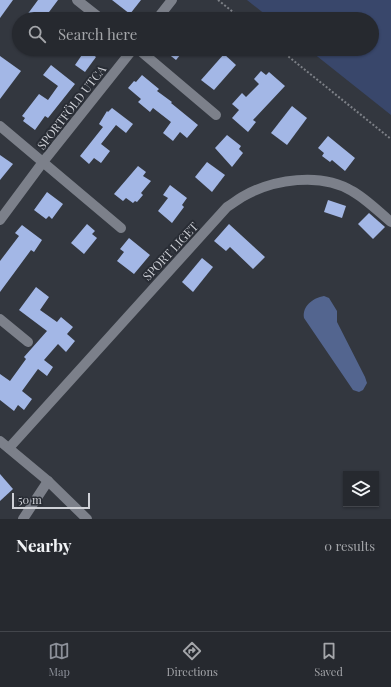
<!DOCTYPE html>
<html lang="en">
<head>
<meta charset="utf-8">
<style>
	body { margin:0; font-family:"Playfair Display",serif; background:#2e3137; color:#f1f3f6 }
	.controls { position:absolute; right:12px; bottom:12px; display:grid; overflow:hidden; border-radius:0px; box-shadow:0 1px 3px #0004 }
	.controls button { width:36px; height:36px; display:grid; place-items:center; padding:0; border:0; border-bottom:1px solid #42454b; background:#26292f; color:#f1f3f6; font:20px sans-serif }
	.scale { position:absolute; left:12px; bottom:10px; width:78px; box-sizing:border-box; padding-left:4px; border:2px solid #cfd1d7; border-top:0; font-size:11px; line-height:14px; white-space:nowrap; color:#cfd1d7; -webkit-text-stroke:3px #292d35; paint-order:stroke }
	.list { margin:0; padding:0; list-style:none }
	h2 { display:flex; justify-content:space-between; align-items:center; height:52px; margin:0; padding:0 16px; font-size:17px }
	h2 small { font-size:13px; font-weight:400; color:#a4a6aa }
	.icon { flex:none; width:22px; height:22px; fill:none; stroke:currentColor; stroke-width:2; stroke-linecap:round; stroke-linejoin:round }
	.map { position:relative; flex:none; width:391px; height:519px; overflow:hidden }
	.search { position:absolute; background:#26292f; box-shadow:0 1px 3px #0004; left:12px; right:12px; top:12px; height:44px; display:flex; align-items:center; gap:10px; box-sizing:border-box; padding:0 14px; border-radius:22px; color:#a4a6aa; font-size:15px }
	.sheet { height:112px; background:#26292f }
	nav { display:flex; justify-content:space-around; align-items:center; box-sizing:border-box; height:56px; border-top:1px solid #42454b; background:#26292f; font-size:11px; color:#a4a6aa }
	nav a { display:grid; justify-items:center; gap:2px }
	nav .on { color:#8c9099 }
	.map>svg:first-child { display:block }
	.green { fill:#39476b }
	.water { fill:#53658f }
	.building { fill:#a3b7e6 }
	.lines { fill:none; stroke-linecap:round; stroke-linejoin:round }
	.path { stroke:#7d8087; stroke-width:2; stroke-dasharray:2 2; stroke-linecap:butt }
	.street { stroke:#7c808a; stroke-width:10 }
	.labels { text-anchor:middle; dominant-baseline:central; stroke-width:4; stroke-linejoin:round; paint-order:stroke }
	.street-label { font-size:12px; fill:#cfd1d7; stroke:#292d35 }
</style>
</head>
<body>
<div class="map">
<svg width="391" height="519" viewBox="0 0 391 519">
	<rect width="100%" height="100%" fill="#33373f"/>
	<path class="green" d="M 247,0 L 391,0 L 391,115 L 308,49 L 372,49 L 372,19 L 271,19 Z"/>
	<path class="water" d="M 324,296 L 329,298 L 337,311 L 337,322 L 365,377 L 367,383 L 363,390 L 359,392 L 353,390 L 304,318 C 302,306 313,298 324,296 Z"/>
	<g class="building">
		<path d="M 0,0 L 13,0 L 0,18 Z"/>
		<path d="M 38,0 L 58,0 L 49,12 L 58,19 L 24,19 Z"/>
		<path d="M 112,0 L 141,0 L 130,14 Z"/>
		<path d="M 86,49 L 96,57 L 85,72 L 75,65 Z"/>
		<path d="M 162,49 L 185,49 L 176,60 Z"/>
		<path d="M 224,54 L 236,65 L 214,90 L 201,80 Z"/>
		<path d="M 0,56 L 21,71 L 0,99 Z"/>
		<path d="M 51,65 L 75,84 L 48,118 L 45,116 L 35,130 L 23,121 L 25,118 L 22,116 L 39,94 L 48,100 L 58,86 L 43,75 Z"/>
		<path d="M 261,71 L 266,75 L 269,72 L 285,86 L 253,120 L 256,122 L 248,132 L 232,118 L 239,110 L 232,104 L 242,93 L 246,97 L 259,84 L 254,79 Z"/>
		<path d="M 142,75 L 159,89 L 157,91 L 172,102 L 171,103 L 198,125 L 187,138 L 180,132 L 173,141 L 163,133 L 171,122 L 153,108 L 150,112 L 138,102 L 141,99 L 128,88 L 134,81 L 136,82 Z"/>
		<path d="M 292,106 L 307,118 L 287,145 L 271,133 Z"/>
		<path d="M 112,108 L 133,124 L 126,133 L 116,125 L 101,144 L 110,151 L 101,163 L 94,158 L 89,164 L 80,156 L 103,127 L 99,124 L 107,111 L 108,112 Z"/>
		<path d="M 227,135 L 241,146 L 239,149 L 243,153 L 232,167 L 215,148 Z"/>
		<path d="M 328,136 L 355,158 L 345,171 L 332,160 L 330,162 L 322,156 L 324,153 L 318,148 Z"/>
		<path d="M 0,155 L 13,164 L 0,180 Z"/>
		<path d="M 207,162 L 225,175 L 212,192 L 195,177 Z"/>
		<path d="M 138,166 L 146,172 L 143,176 L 151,181 L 141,193 L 143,195 L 137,202 L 135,201 L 133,203 L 126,198 L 123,201 L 114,194 Z"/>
		<path d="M 170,185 L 187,198 L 182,205 L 184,207 L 172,223 L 158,211 L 168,198 L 163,195 Z"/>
		<path d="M 47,192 L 63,204 L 52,219 L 49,216 L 46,219 L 34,210 Z"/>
		<path d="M 328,200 L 346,206 L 342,218 L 324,212 Z"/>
		<path d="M 369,213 L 385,227 L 373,239 L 358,224 Z"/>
		<path d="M 87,224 L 95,231 L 92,234 L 97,238 L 84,254 L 71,243 Z"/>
		<path d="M 229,224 L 265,257 L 253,269 L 230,247 L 226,251 L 214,241 Z"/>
		<path d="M 22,225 L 42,240 L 34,252 L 31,250 L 0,292 L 0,261 L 19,236 L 15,233 Z"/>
		<path d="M 129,238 L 150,255 L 134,274 L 117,261 L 124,252 L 120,249 Z"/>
		<path d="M 202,258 L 213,267 L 193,292 L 182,282 Z"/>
		<path d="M 36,287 L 49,297 L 40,310 L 57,322 L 61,317 L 73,327 L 67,334 L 75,341 L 66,352 L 58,344 L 44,360 L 53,367 L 47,376 L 38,369 L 22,391 L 32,399 L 24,410 L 18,405 L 14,411 L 0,400 L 0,374 L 10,381 L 26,359 L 24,357 L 47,331 L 19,310 Z"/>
		<path d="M 0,474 L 13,489 L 0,501 Z"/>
	</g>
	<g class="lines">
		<g class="path">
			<path d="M 218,0 L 242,19"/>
			<path d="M 279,49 L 391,139"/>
		</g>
		<g class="street">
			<path d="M 77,0 L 101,19"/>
			<path d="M 157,19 L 172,0"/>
			<path d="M 138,49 L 216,115"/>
			<path d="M 0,126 L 121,228"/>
			<path d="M 0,220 L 43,162 L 133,49"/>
			<path d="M 0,319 L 28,342"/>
			<path d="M 0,441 L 48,481 L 87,519"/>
			<path d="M 9,448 L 227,207 C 232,204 237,200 242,197 C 273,179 321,172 352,191 C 365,198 379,212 391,222"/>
			<path d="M 23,519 L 48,481"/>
		</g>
	</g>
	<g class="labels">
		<g class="street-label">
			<text transform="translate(71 107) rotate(-52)">SPORTFÖLD UTCA</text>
			<text transform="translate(170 251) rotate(-47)">SPORT LIGET</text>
		</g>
	</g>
</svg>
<div class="controls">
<button><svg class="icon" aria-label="layers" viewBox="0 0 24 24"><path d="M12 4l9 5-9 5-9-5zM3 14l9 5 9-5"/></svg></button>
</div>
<div class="scale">50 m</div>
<div class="search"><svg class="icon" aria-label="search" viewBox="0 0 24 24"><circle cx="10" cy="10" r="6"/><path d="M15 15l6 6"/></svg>Search here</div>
</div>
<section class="sheet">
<h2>Nearby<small>0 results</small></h2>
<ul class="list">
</ul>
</section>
<nav>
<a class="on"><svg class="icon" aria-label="map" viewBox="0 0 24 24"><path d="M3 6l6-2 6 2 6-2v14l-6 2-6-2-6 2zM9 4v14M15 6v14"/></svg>Map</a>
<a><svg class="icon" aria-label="directions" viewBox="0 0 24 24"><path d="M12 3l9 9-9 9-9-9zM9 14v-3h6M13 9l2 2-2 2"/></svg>Directions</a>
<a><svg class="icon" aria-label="saved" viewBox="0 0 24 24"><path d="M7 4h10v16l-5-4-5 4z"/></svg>Saved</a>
</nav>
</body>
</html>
